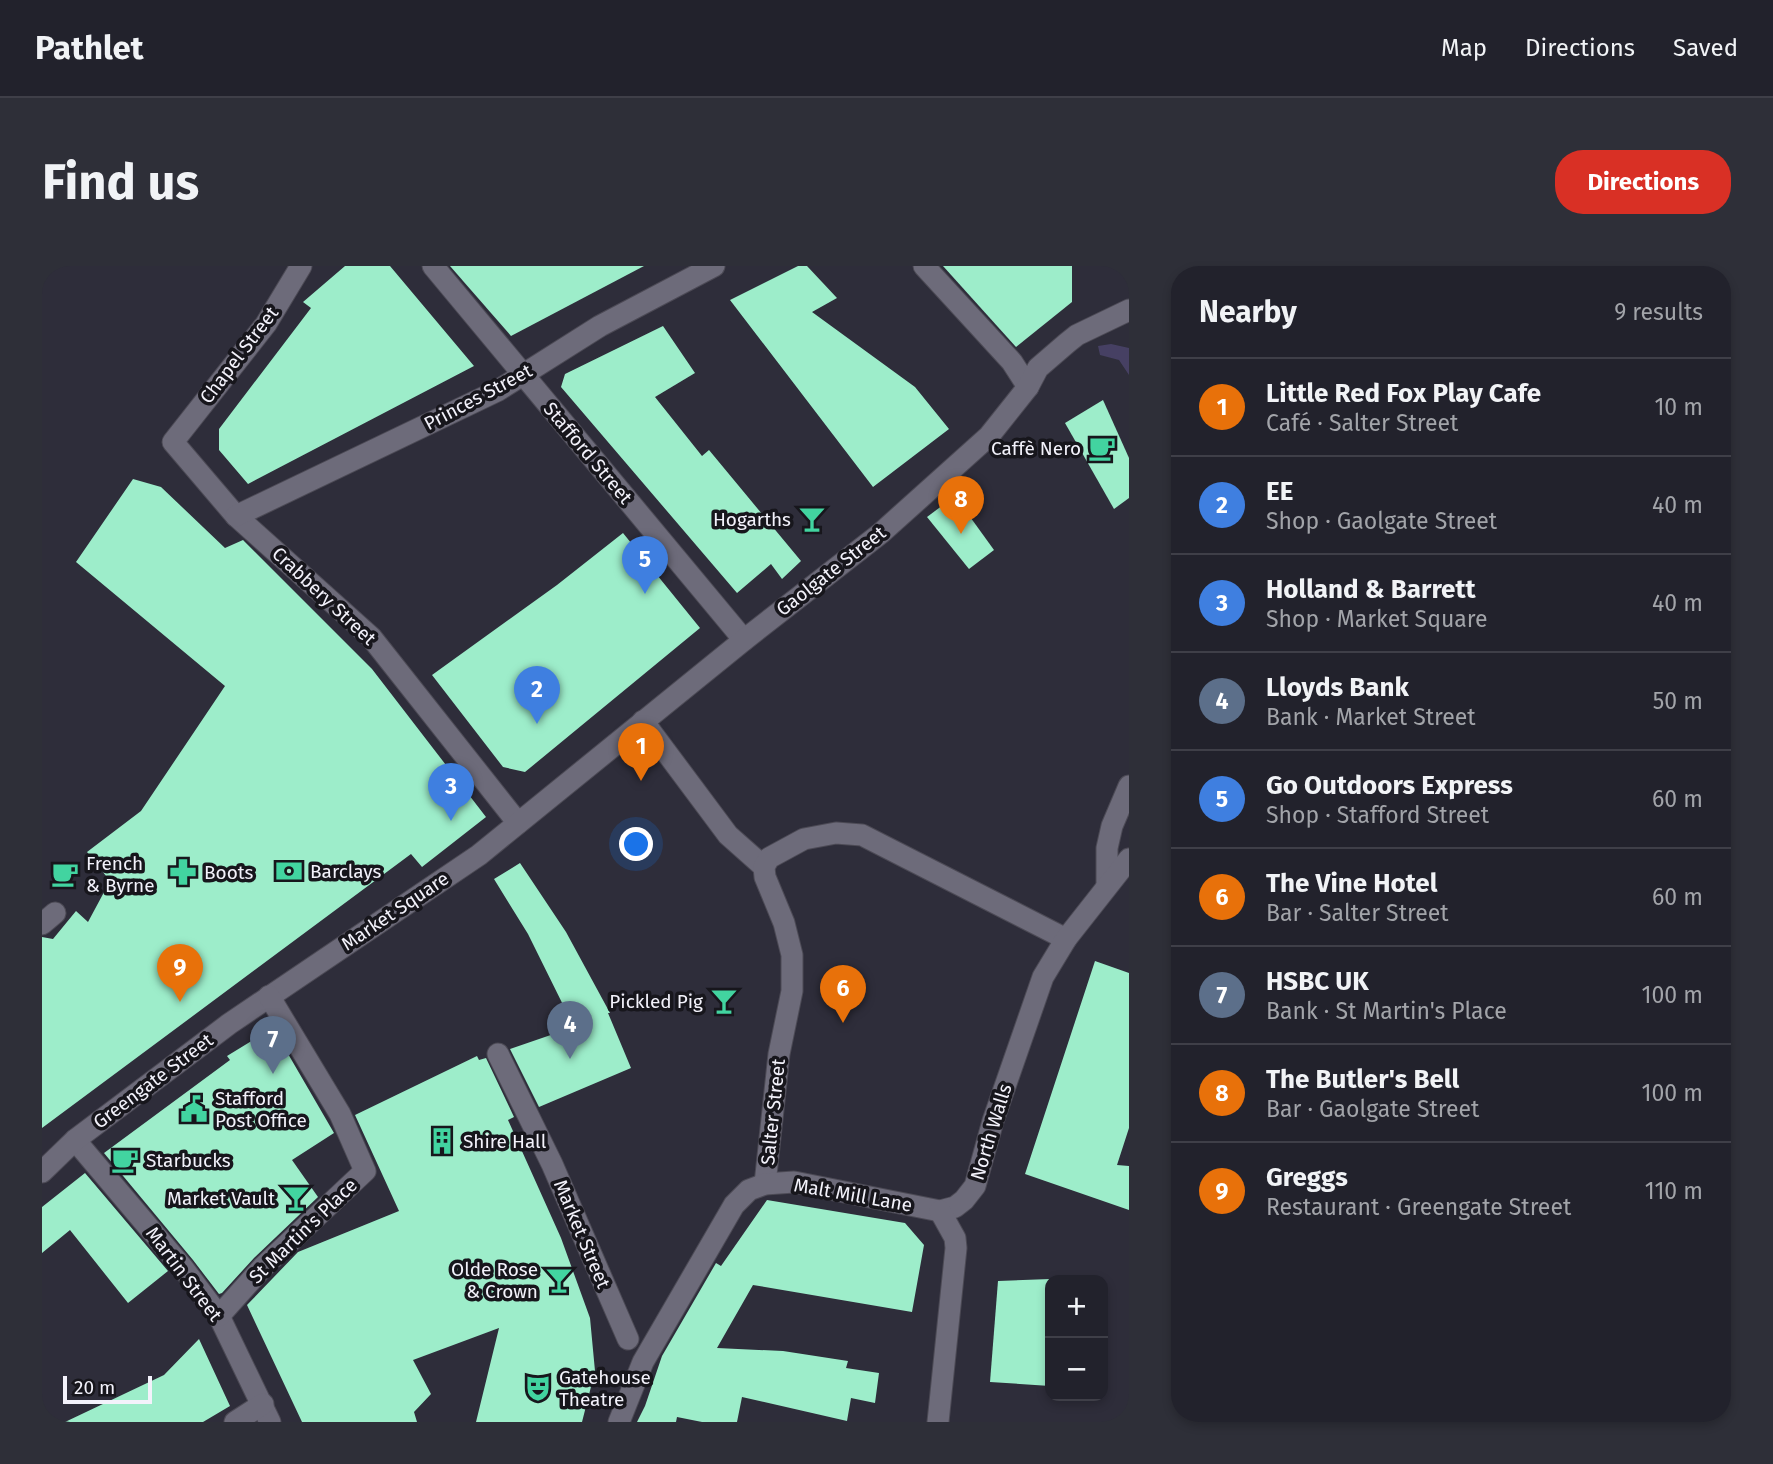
<!DOCTYPE html>
<html lang="en">
<head>
<meta charset="utf-8">
<style>
	body { margin:0; font-family:"Fira Sans",sans-serif; background:#2e2f38; color:#f1f3f6 }
	.controls { position:absolute; right:21px; bottom:21px; display:grid; overflow:hidden; border-radius:14px; box-shadow:0 4px 10px #0003 }
	.controls button { width:63px; height:63px; display:grid; place-items:center; padding:0; border:0; border-bottom:2px solid #3f3f48; background:#22222c; color:#f1f3f6; font:35px sans-serif }
	.scale { position:absolute; left:21px; bottom:18px; width:89px; box-sizing:border-box; padding-left:7px; border:4px solid #f3f2fb; border-top:0; font-size:19px; line-height:24px; white-space:nowrap; color:#f3f2fb; -webkit-text-stroke:5px #17161c; paint-order:stroke }
	.you { position:absolute; left:595px; top:579px; width:24px; height:24px; margin:-18px; border:5px solid #fff; border-radius:50%; background:#1a73e8; box-shadow:0 0 0 10px #1a73e833 }
	.badge { display:grid; place-items:center; width:46px; height:46px; border-radius:50%; background:#d93025; color:#fff; font-size:23px; font-weight:700 }
	.pin { position:absolute; translate:-50% -58px; filter:drop-shadow(0 2px 4px #0008) }
	.pin::after { content:''; position:absolute; top:37px; width:24px; height:21px; background:inherit; clip-path:polygon(0 0,100% 0,50% 100%) }
	.list { margin:0; padding:0; list-style:none }
	h2 { display:flex; justify-content:space-between; align-items:center; height:91px; margin:0; padding:0 28px; font-size:30px }
	h2 small { font-size:23px; font-weight:400; color:#a2a4a9 }
	.list li { display:grid; grid-template-columns:46px 1fr auto; gap:21px; align-items:center; box-sizing:border-box; height:98px; padding:0 28px; border-top:2px solid #3f3f48 }
	.list b { display:block; font-size:26px; white-space:nowrap }
	.list p { margin:0; font-size:23px; white-space:nowrap; color:#a2a4a9 }
	.list em { font-size:23px; font-style:normal; color:#a2a4a9 }
	.map { position:relative; flex:none; width:1087px; height:1156px; overflow:hidden; border-radius:28px }
	header { display:flex; align-items:center; gap:42px; box-sizing:border-box; height:98px; padding:0 35px; background:#22222c; border-bottom:2px solid #3f3f48 }
	header strong { font-size:33px }
	nav { display:flex; gap:38px; margin-inline-start:auto; font-size:24px }
	.intro { display:flex; align-items:center; justify-content:space-between; box-sizing:border-box; height:168px; padding:0 42px }
	h1 { margin:0; font-size:49px }
	.button { padding:18px 32px; border-radius:28px; background:#d93025; color:#fff; font-size:24px; font-weight:700 }
	main { display:flex; gap:42px; padding:0 42px }
	aside { flex:1; background:#22222c; border-radius:28px; box-shadow:0 4px 10px #0003 }
	.map>svg:first-child { display:block }
	.green { fill:#464063 }
	.building { fill:#9dedca }
	.lines { fill:none; stroke-linecap:round; stroke-linejoin:round }
	.street-casing { stroke:#4c4a55; stroke-width:23 }
	.street { stroke:#6d6b7a; stroke-width:21 }
	.labels { text-anchor:middle; dominant-baseline:central; stroke-width:7; stroke-linejoin:round; paint-order:stroke }
	.street-label { font-size:19px; fill:#f3f2fb; stroke:#17161c }
	.poi-label { font-size:19px; fill:#f3f2fb; stroke:#17161c; text-anchor:start }
</style>
</head>
<body>
<header>
<strong>Pathlet</strong>
<nav><a>Map</a><a>Directions</a><a>Saved</a></nav>
</header>
<div class="intro"><h1>Find us</h1><a class="button">Directions</a></div>
<main>
<div class="map">
<svg width="1087" height="1156" viewBox="0 0 1087 1156">
	<rect width="100%" height="100%" fill="#2e2d3a"/>
	<path class="green" d="M 1069,78 L 1087,82 L 1087,109 L 1077,94 L 1058,89 L 1056,80 Z"/>
	<g class="building">
		<path d="M 303,0 L 348,0 L 432,100 L 206,218 L 177,184 L 177,163 L 269,42 L 261,36 Z"/>
		<path d="M 408,0 L 602,0 L 469,70 Z"/>
		<path d="M 756,0 L 765,0 L 795,32 L 770,46 L 873,121 L 907,163 L 831,221 L 688,34 Z"/>
		<path d="M 901,0 L 1030,0 L 1030,36 L 974,81 Z"/>
		<path d="M 621,60 L 653,107 L 613,131 L 660,190 L 667,184 L 759,295 L 740,313 L 729,298 L 695,327 L 519,121 L 523,108 Z"/>
		<path d="M 1061,134 L 1087,192 L 1087,232 L 1072,243 L 1023,157 Z"/>
		<path d="M 91,213 L 119,221 L 183,282 L 201,274 L 330,403 L 444,551 L 380,601 L 369,588 L 0,862 L 0,671 L 11,673 L 34,645 L 46,656 L 68,615 L 45,586 L 99,545 L 183,420 L 34,296 Z"/>
		<path d="M 913,230 L 952,284 L 927,303 L 885,251 Z"/>
		<path d="M 581,267 L 658,362 L 483,506 L 461,501 L 390,409 L 515,319 Z"/>
		<path d="M 478,597 L 524,666 L 568,747 L 566,747 L 589,802 L 497,841 L 468,783 L 532,761 L 486,668 L 452,613 Z"/>
		<path d="M 1053,695 L 1087,707 L 1087,862 L 1075,899 L 1087,900 L 1087,944 L 983,908 Z"/>
		<path d="M 231,762 L 292,867 L 250,894 L 276,931 L 212,992 L 180,1027 L 177,1028 L 151,994 L 62,887 L 188,794 L 185,790 Z"/>
		<path d="M 435,790 L 437,794 L 444,792 L 472,851 L 466,854 L 519,972 L 548,1052 L 553,1105 L 540,1156 L 434,1156 L 457,1062 L 371,1094 L 389,1128 L 372,1146 L 375,1156 L 260,1156 L 205,1039 L 256,986 L 357,945 L 313,849 Z"/>
		<path d="M 43,907 L 126,1005 L 86,1037 L 28,964 L 0,987 L 0,941 Z"/>
		<path d="M 725,934 L 863,957 L 882,979 L 870,1046 L 711,1019 L 675,1082 L 741,1085 L 806,1095 L 804,1102 L 837,1107 L 833,1137 L 809,1132 L 805,1155 L 700,1131 L 695,1156 L 660,1156 L 635,1151 L 634,1156 L 595,1156 L 603,1140 L 620,1090 L 674,997 L 679,1000 Z"/>
		<path d="M 1008,1013 L 1008,1120 L 948,1116 L 956,1015 Z"/>
		<path d="M 157,1073 L 188,1140 L 161,1156 L 23,1156 L 122,1109 Z"/>
	</g>
	<g class="lines">
		<defs>
			<g id="street">
				<path d="M 259,0 L 224,58 L 131,176 L 194,250 L 329,371 L 476,557"/>
				<path d="M 391,0 L 702,374"/>
				<path d="M 882,0 L 970,96 L 986,121"/>
				<path d="M 194,250 L 455,125 L 558,60 L 672,0"/>
				<path d="M 601,455 L 686,569 L 722,601"/>
				<path d="M 1065,620 L 1065,582 L 1070,560 L 1087,520"/>
				<path d="M 0,658 L 13,647"/>
				<path d="M 456,788 L 510,898 L 586,1073"/>
				<path d="M 33,874 L 141,1002 L 177,1050 L 228,1156"/>
				<path d="M 0,906 L 33,874 L 187,758 L 437,589 L 702,374 L 839,267 L 947,170 L 986,121 L 996,102 L 1025,77 L 1035,69 L 1087,44"/>
				<path d="M 723,918 L 737,788 L 750,725 L 750,689 L 742,657 L 723,611 L 722,601 L 727,592 L 762,573 L 794,567 L 820,569 L 1024,673"/>
				<path d="M 177,1050 L 221,1001 L 323,905 L 298,848 L 227,730"/>
				<path d="M 193,1156 L 221,1138"/>
				<path d="M 577,1156 L 601,1096 L 692,939 L 707,924 L 723,918 L 752,916 L 898,945 L 913,941 L 922,934 L 933,920 L 951,855 L 1001,711 L 1024,673 L 1087,593"/>
				<path d="M 896,1156 L 914,982 L 913,972 L 898,945"/>
			</g>
		</defs>
		<use href="#street" class="street-casing"/>
		<use href="#street" class="street"/>
	</g>
	<defs>
		<symbol id="cafe-bare" viewBox="-9 -9 18 18"><path d="M-5.5-4.5H6V0H3Q3 3.5 0 3.5H-2.5Q-5.5 3.5-5.5 0ZM3-3.2v2h1.7v-2ZM-6 4.5H4V6H-6Z" fill="#42d4a0" stroke="#17161c" stroke-width="2.5" paint-order="stroke"/></symbol>
		<symbol id="bar-bare" viewBox="-9 -9 18 18"><path d="M-6-5H6L.8 .8V4.5H3.5V6h-7V4.5H-.8V.8Z" fill="#42d4a0" stroke="#17161c" stroke-width="2.5" paint-order="stroke"/></symbol>
		<symbol id="bank-bare" viewBox="-9 -9 18 18"><path d="M-6-4H6V4H-6ZM0-2.3a2.3 2.3 0 1 0 0 4.6a2.3 2.3 0 1 0 0-4.6Z" fill="#42d4a0" stroke="#17161c" stroke-width="2.5" paint-order="stroke"/></symbol>
		<symbol id="pharmacy-bare" viewBox="-9 -9 18 18"><path d="M-2-6h4v4h4v4h-4v4h-4v-4h-4v-4h4Z" fill="#42d4a0" stroke="#17161c" stroke-width="2.5" paint-order="stroke"/></symbol>
		<symbol id="civic-bare" viewBox="-9 -9 18 18"><path d="M-.6-6.5H3V-4.5H.6V-3L4-1V1h2V6H-6V1h2V-1L-.6-3ZM-1.2 2.5V6h2.4V2.5Z" fill="#42d4a0" stroke="#17161c" stroke-width="2.5" paint-order="stroke"/></symbol>
		<symbol id="building-bare" viewBox="-9 -9 18 18"><path d="M-4-6H4V6H1V3H-1V6H-4ZM-2.5-4.3h1.7v1.8h-1.7ZM.8-4.3h1.7v1.8H.8ZM-2.5-1h1.7V.8h-1.7ZM.8-1h1.7V.8H.8Z" fill="#42d4a0" stroke="#17161c" stroke-width="2.5" paint-order="stroke"/></symbol>
		<symbol id="theatre-bare" viewBox="-9 -9 18 18"><path d="M-5-5.5Q0-4 5-5.5V0Q5 5 0 6Q-5 5-5 0ZM-3.3-2.5H-1v1.5H-3.3ZM1-2.5H3.3v1.5H1ZM-2.8 1Q0 5.5 2.8 1Z" fill="#42d4a0" stroke="#17161c" stroke-width="2.5" paint-order="stroke"/></symbol>
	</defs>
	<g fill-rule="evenodd">
		<use href="#cafe-bare" x="1041" y="163" width="38" height="38"/>
		<use href="#bar-bare" x="751" y="234" width="38" height="38"/>
		<use href="#bank-bare" x="228" y="586" width="38" height="38"/>
		<use href="#pharmacy-bare" x="122" y="587" width="38" height="38"/>
		<use href="#cafe-bare" x="4" y="589" width="38" height="38"/>
		<use href="#bar-bare" x="663" y="716" width="38" height="38"/>
		<use href="#civic-bare" x="133" y="824" width="38" height="38"/>
		<use href="#building-bare" x="381" y="856" width="38" height="38"/>
		<use href="#cafe-bare" x="64" y="875" width="38" height="38"/>
		<use href="#bar-bare" x="235" y="913" width="38" height="38"/>
		<use href="#bar-bare" x="498" y="995" width="38" height="38"/>
		<use href="#theatre-bare" x="477" y="1103" width="38" height="38"/>
	</g>
	<g class="labels">
		<g class="street-label">
			<text transform="translate(197 89) rotate(-53)">Chapel Street</text>
			<text transform="translate(436 131) rotate(-28)">Princes Street</text>
			<text transform="translate(546 187) rotate(50)">Stafford Street</text>
			<text transform="translate(789 305) rotate(-38)">Gaolgate Street</text>
			<text transform="translate(282 330) rotate(43)">Crabbery Street</text>
			<text transform="translate(353 645) rotate(-34)">Market Square</text>
			<text transform="translate(111 815) rotate(-37)">Greengate Street</text>
			<text transform="translate(731 846) rotate(-84)">Salter Street</text>
			<text transform="translate(949 866) rotate(-73)">North Walls</text>
			<text transform="translate(811 929) rotate(10)">Malt Mill Lane</text>
			<text transform="translate(261 965) rotate(-44)">St Martin's Place</text>
			<text transform="translate(540 968) rotate(67)">Market Street</text>
			<text transform="translate(142 1008) rotate(53)">Martin Street</text>
		</g>
		<g class="poi-label">
			<text x="1039" y="182" text-anchor="end">Caffè Nero</text>
			<text x="749" y="253" text-anchor="end">Hogarths</text>
			<text x="44" y="597">French<tspan x="44" dy="22">&amp; Byrne</tspan></text>
			<text x="268" y="605">Barclays</text>
			<text x="162" y="606">Boots</text>
			<text x="661" y="735" text-anchor="end">Pickled Pig</text>
			<text x="173" y="832">Stafford<tspan x="173" dy="22">Post Office</tspan></text>
			<text x="421" y="875">Shire Hall</text>
			<text x="104" y="894">Starbucks</text>
			<text x="233" y="932" text-anchor="end">Market Vault</text>
			<text x="496" y="1003" text-anchor="end">Olde Rose<tspan x="496" dy="22">&amp; Crown</tspan></text>
			<text x="517" y="1111">Gatehouse<tspan x="517" dy="22">Theatre</tspan></text>
		</g>
	</g>
</svg>
<div class="controls">
<button>+</button>
<button>−</button>
</div>
<div class="scale">20 m</div>
<div class="you"></div>
<div class="pin badge" style="left:599px;top:515px;background:#e8710a">1</div>
<div class="pin badge" style="left:495px;top:458px;background:#3f7fe0">2</div>
<div class="pin badge" style="left:409px;top:555px;background:#3f7fe0">3</div>
<div class="pin badge" style="left:528px;top:793px;background:#5c6f8a">4</div>
<div class="pin badge" style="left:603px;top:328px;background:#3f7fe0">5</div>
<div class="pin badge" style="left:801px;top:757px;background:#e8710a">6</div>
<div class="pin badge" style="left:231px;top:808px;background:#5c6f8a">7</div>
<div class="pin badge" style="left:919px;top:268px;background:#e8710a">8</div>
<div class="pin badge" style="left:138px;top:736px;background:#e8710a">9</div>
</div>
<aside>
<h2>Nearby<small>9 results</small></h2>
<ul class="list">
<li><span class="badge" style="background:#e8710a">1</span><div><b>Little Red Fox Play Cafe</b><p>Café · Salter Street</p></div><em>10 m</em></li>
<li><span class="badge" style="background:#3f7fe0">2</span><div><b>EE</b><p>Shop · Gaolgate Street</p></div><em>40 m</em></li>
<li><span class="badge" style="background:#3f7fe0">3</span><div><b>Holland &amp; Barrett</b><p>Shop · Market Square</p></div><em>40 m</em></li>
<li><span class="badge" style="background:#5c6f8a">4</span><div><b>Lloyds Bank</b><p>Bank · Market Street</p></div><em>50 m</em></li>
<li><span class="badge" style="background:#3f7fe0">5</span><div><b>Go Outdoors Express</b><p>Shop · Stafford Street</p></div><em>60 m</em></li>
<li><span class="badge" style="background:#e8710a">6</span><div><b>The Vine Hotel</b><p>Bar · Salter Street</p></div><em>60 m</em></li>
<li><span class="badge" style="background:#5c6f8a">7</span><div><b>HSBC UK</b><p>Bank · St Martin's Place</p></div><em>100 m</em></li>
<li><span class="badge" style="background:#e8710a">8</span><div><b>The Butler's Bell</b><p>Bar · Gaolgate Street</p></div><em>100 m</em></li>
<li><span class="badge" style="background:#e8710a">9</span><div><b>Greggs</b><p>Restaurant · Greengate Street</p></div><em>110 m</em></li>
</ul>
</aside>
</main>
</body>
</html>
